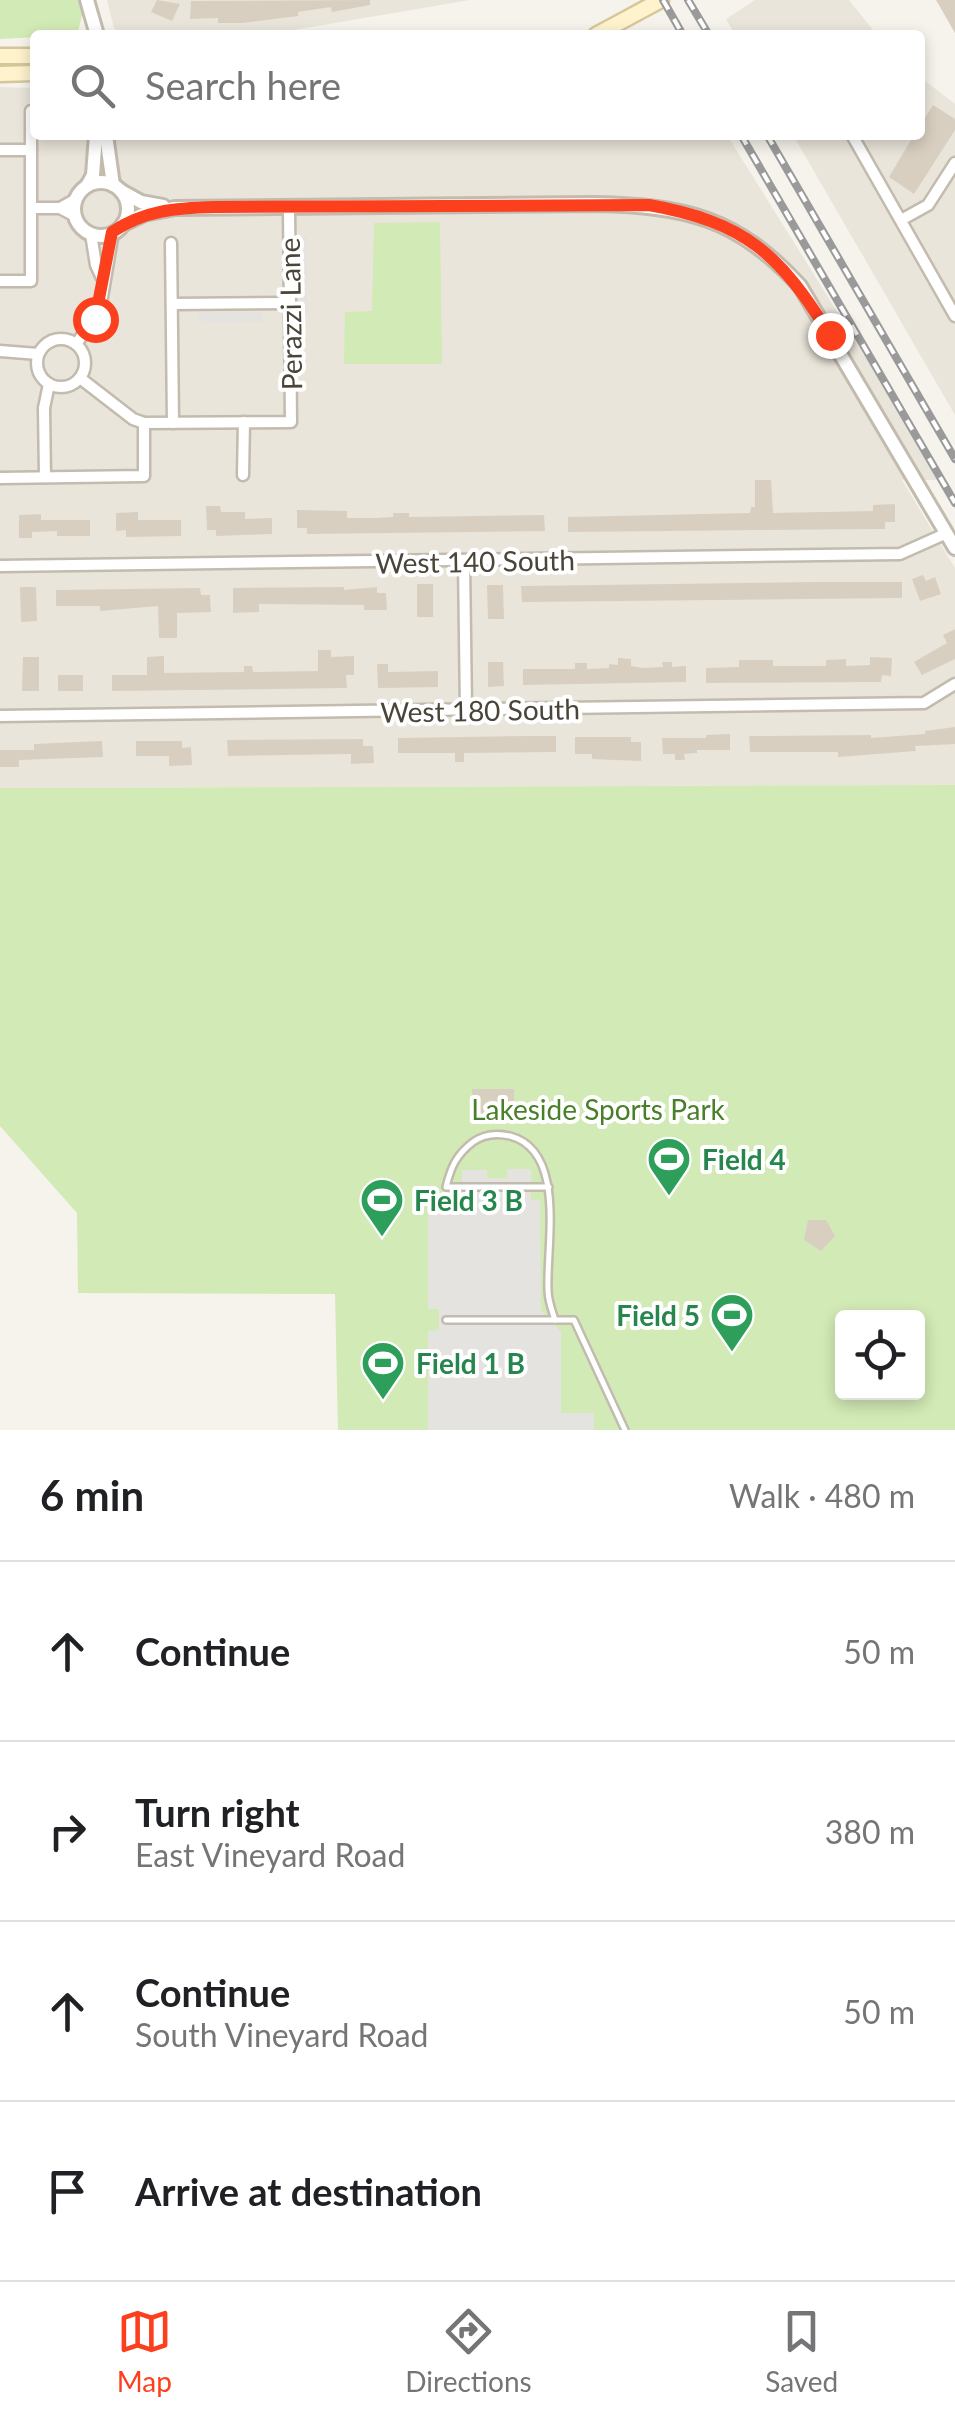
<!DOCTYPE html>
<html lang="en">
<head>
<meta charset="utf-8">
<style>
	body { margin:0; font-family:Lato,sans-serif; background:#f2f2f2; color:#202124 }
	.controls { position:absolute; right:30px; bottom:30px; display:grid; overflow:hidden; border-radius:10px; box-shadow:0 5px 15px #0003 }
	.controls button { width:90px; height:90px; display:grid; place-items:center; padding:0; border:0; border-bottom:2px solid #e0e0e0; background:#fff; color:#202124; font:50px sans-serif }
	.stop { position:absolute; width:30px; height:30px; margin:-22px; border:8px solid #fc3f1d; border-radius:50%; background:#fff }
	.stop.end { background:#fc3f1d; border-color:#fff; box-shadow:0 2px 10px #0008 }
	.list { margin:0; padding:0; list-style:none }
	h2 { display:flex; justify-content:space-between; align-items:center; height:130px; margin:0; padding:0 40px; font-size:42px }
	h2 small { font-size:32px; font-weight:400; color:#757577 }
	.list li { display:grid; grid-template-columns:65px 1fr auto; gap:30px; align-items:center; box-sizing:border-box; height:180px; padding:0 40px; border-top:2px solid #e0e0e0 }
	.list b { display:block; font-size:38px; white-space:nowrap }
	.list p { margin:0; font-size:32px; white-space:nowrap; color:#757577 }
	.list em { font-size:32px; font-style:normal; color:#757577 }
	.icon { flex:none; width:55px; height:55px; fill:none; stroke:currentColor; stroke-width:2; stroke-linecap:round; stroke-linejoin:round }
	.map { position:relative; flex:none; width:955px; height:1430px; overflow:hidden }
	.search { position:absolute; background:#fff; box-shadow:0 5px 15px #0003; left:30px; right:30px; top:30px; height:110px; display:flex; align-items:center; gap:25px; box-sizing:border-box; padding:0 35px; border-radius:10px; color:#757577; font-size:38px }
	.sheet { height:850px; background:#fff }
	nav { display:flex; justify-content:space-around; align-items:center; box-sizing:border-box; height:140px; border-top:2px solid #e0e0e0; background:#fff; font-size:28px; color:#757577 }
	nav a { display:grid; justify-items:center; gap:5px }
	nav .on { color:#fc3f1d }
	.map>svg:first-child { display:block }
	.residential { fill:#eae5da }
	.green { fill:#d2eab5; fill-rule:evenodd }
	.parking { fill:#e5e3e0 }
	.building { fill:#d8cfc1 }
	.lines { fill:none; stroke-linecap:round; stroke-linejoin:round }
	.service-casing { stroke:#c2bbae; stroke-width:10 }
	.minor-casing { stroke:#c2bbae; stroke-width:15 }
	.tertiary-casing { stroke:#c2bbae; stroke-width:18 }
	.secondary-casing { stroke:#d6c79b; stroke-width:19 }
	.service { stroke:#fff; stroke-width:5 }
	.minor { stroke:#fff; stroke-width:10 }
	.tertiary { stroke:#fff; stroke-width:12 }
	.secondary { stroke:#fff3cd; stroke-width:14 }
	.rail-casing { stroke:#9a9a9a; stroke-width:8 }
	.rail { stroke:#fff; stroke-width:4; stroke-dasharray:11; stroke-linecap:butt }
	.route { stroke:#fc3f1d; stroke-width:12 }
	.labels { text-anchor:middle; dominant-baseline:central; stroke-width:8; stroke-linejoin:round; paint-order:stroke }
	.street-label { font-size:28px; fill:#4b4439; stroke:#fff }
	.park-label { font-size:28px; fill:#4a7f2a; stroke:#fff }
	.leisure-label { font-size:28px; font-weight:bold; fill:#27864d; stroke:#fff; text-anchor:start }
</style>
</head>
<body>
<div class="map">
<svg width="955" height="1430" viewBox="0 0 955 1430">
	<rect width="100%" height="100%" fill="#f6f3ec"/>
	<g class="residential">
		<path d="M 107,0 L 470,0 L 264,35 L 121,35 L 114,28 Z"/>
		<path d="M 755,0 L 849,0 L 877,35 L 735,35 L 726,19 Z"/>
		<path d="M 920,77 L 955,104 L 955,415 L 793,135 L 920,135 Z"/>
		<path d="M 0,87 L 35,88 L 35,135 L 727,135 L 942,480 L 902,480 L 955,568 L 955,785 L 0,788 Z"/>
	</g>
	<g class="green">
		<path d="M 0,0 L 86,0 L 77,35 L 0,39 Z"/>
		<path d="M 440,222 L 442,364 L 344,364 L 345,312 L 372,311 L 374,223 Z"/>
		<path d="M 955,785 L 955,1430 L 338,1430 L 335,1294 L 78,1293 L 77,1213 L 0,1126 L 0,788 ZM 842,1318 L 918,1318 L 918,1392 L 842,1392 Z"/>
	</g>
	<g class="parking">
		<path d="M 296,236 L 307,236 L 308,314 L 297,314 Z"/>
		<path d="M 198,312 L 263,312 L 263,322 L 198,323 Z"/>
		<path d="M 507,1169 L 531,1169 L 531,1200 L 540,1200 L 541,1310 L 561,1332 L 561,1413 L 594,1413 L 594,1430 L 428,1430 L 428,1331 L 439,1330 L 439,1309 L 428,1309 L 428,1201 L 462,1201 L 462,1170 L 487,1170 L 487,1178 L 507,1178 Z"/>
	</g>
	<g class="building">
		<path d="M 157,0 L 180,4 L 172,21 L 151,12 Z"/>
		<path d="M 370,0 L 370,5 L 332,12 L 331,7 L 298,12 L 298,16 L 241,23 L 218,23 L 218,18 L 190,19 L 191,1 Z"/>
		<path d="M 936,0 L 955,0 L 955,33 Z"/>
		<path d="M 933,105 L 955,119 L 955,130 L 914,194 L 889,177 L 914,135 L 920,135 L 920,126 Z"/>
		<path d="M 755,480 L 771,480 L 773,513 L 873,511 L 873,505 L 895,504 L 895,522 L 885,522 L 885,529 L 873,529 L 568,532 L 568,517 L 750,513 L 751,507 L 755,507 Z"/>
		<path d="M 206,506 L 220,506 L 221,512 L 245,512 L 245,519 L 272,518 L 272,534 L 216,536 L 216,530 L 207,530 Z"/>
		<path d="M 297,510 L 347,511 L 347,518 L 377,518 L 393,517 L 393,513 L 409,513 L 409,517 L 544,515 L 545,531 L 307,534 L 307,528 L 297,528 Z"/>
		<path d="M 138,512 L 138,520 L 181,520 L 181,536 L 126,537 L 126,530 L 116,531 L 116,513 Z"/>
		<path d="M 41,514 L 41,520 L 90,520 L 90,536 L 57,536 L 57,531 L 32,532 L 32,538 L 19,538 L 19,515 Z"/>
		<path d="M 923,575 L 926,581 L 935,577 L 941,594 L 920,601 L 912,579 Z"/>
		<path d="M 816,582 L 902,582 L 902,598 L 522,602 L 521,586 Z"/>
		<rect x="417" y="584" width="16" height="33"/>
		<path d="M 487,585 L 503,585 L 504,619 L 488,619 Z"/>
		<path d="M 20,587 L 36,587 L 37,621 L 21,622 Z"/>
		<path d="M 344,587 L 344,590 L 377,587 L 377,593 L 386,593 L 387,610 L 364,610 L 364,605 L 259,604 L 259,612 L 233,613 L 233,588 Z"/>
		<path d="M 200,588 L 201,595 L 210,595 L 211,612 L 177,613 L 177,638 L 159,638 L 158,606 L 100,611 L 100,606 L 56,606 L 56,590 Z"/>
		<path d="M 955,629 L 955,659 L 922,675 L 914,662 L 947,643 L 943,635 Z"/>
		<path d="M 318,650 L 331,650 L 331,657 L 354,656 L 354,675 L 346,675 L 347,688 L 112,691 L 112,675 L 147,675 L 147,657 L 164,656 L 164,673 L 244,672 L 244,666 L 252,666 L 253,672 L 318,671 Z"/>
		<path d="M 23,657 L 39,657 L 39,691 L 22,691 Z"/>
		<path d="M 870,657 L 892,658 L 891,676 L 882,675 L 881,682 L 706,683 L 706,668 L 739,667 L 739,660 L 773,660 L 773,666 L 826,666 L 826,660 L 846,659 L 846,666 L 870,665 Z"/>
		<path d="M 618,658 L 631,659 L 631,666 L 643,668 L 663,667 L 662,662 L 672,662 L 672,667 L 686,666 L 686,682 L 523,685 L 523,669 L 575,669 L 575,663 L 587,663 L 587,669 L 609,668 L 609,664 L 618,665 Z"/>
		<path d="M 488,662 L 503,662 L 504,686 L 488,687 Z"/>
		<path d="M 377,664 L 388,664 L 388,672 L 438,671 L 438,687 L 378,688 Z"/>
		<rect x="58" y="675" width="25" height="16"/>
		<path d="M 955,727 L 955,744 L 915,746 L 916,751 L 838,757 L 838,752 L 750,752 L 749,736 L 871,735 L 871,738 L 925,734 L 925,731 Z"/>
		<path d="M 730,734 L 730,750 L 697,750 L 697,753 L 684,754 L 685,760 L 675,760 L 675,754 L 663,754 L 662,738 L 706,738 L 706,735 Z"/>
		<path d="M 532,736 L 556,736 L 556,752 L 464,753 L 464,762 L 455,762 L 455,753 L 398,753 L 398,738 Z"/>
		<path d="M 575,737 L 631,737 L 631,742 L 641,742 L 641,761 L 592,759 L 592,754 L 575,754 Z"/>
		<path d="M 363,739 L 363,746 L 373,746 L 374,763 L 351,764 L 351,754 L 228,756 L 227,740 Z"/>
		<path d="M 102,741 L 103,757 L 19,760 L 19,767 L 0,767 L 0,750 L 34,750 L 34,744 Z"/>
		<path d="M 136,741 L 182,741 L 182,748 L 191,747 L 192,765 L 169,766 L 169,756 L 136,756 Z"/>
		<rect x="472" y="1089" width="42" height="25"/>
		<path d="M 808,1220 L 826,1220 L 835,1236 L 821,1251 L 804,1240 Z"/>
	</g>
	<g class="lines">
		<defs>
			<g id="service">
				<path d="M 549,1187 L 446,1187 C 451,1167 456,1155 473,1142 C 484,1134 497,1133 510,1136 C 567,1151 546,1246 548,1290 C 548,1301 552,1310 555,1320 L 574,1320 L 625,1430"/>
				<path d="M 446,1320 L 555,1320"/>
			</g>
			<g id="minor">
				<path d="M 852,135 L 955,316"/>
				<path d="M 0,150 L 31,150"/>
				<path d="M 31,208 L 60,208 L 76,199"/>
				<path d="M 60,208 L 75,216"/>
				<path d="M 901,220 L 928,205 L 955,163"/>
				<path d="M 91,234 L 96,265 L 102,278"/>
				<path d="M 171,243 L 173,423"/>
				<path d="M 0,281 L 31,281 L 31,111"/>
				<path d="M 172,304 L 290,303"/>
				<circle cx="61" cy="363" r="24"/>
				<path d="M 77,343 L 100,309 L 113,232"/>
				<path d="M 0,351 L 38,354"/>
				<path d="M 80,378 L 133,419 L 144,423 L 291,422 L 289,207"/>
				<path d="M 243,475 L 244,422"/>
				<path d="M 45,477 L 44,408 L 49,384"/>
				<path d="M 0,478 L 144,476 L 144,423"/>
				<path d="M 464,562 L 466,710"/>
				<path d="M 0,566 L 900,554 L 947,533"/>
				<path d="M 0,716 L 924,703 L 955,684"/>
			</g>
			<g id="tertiary">
				<path d="M 87,0 L 97,35"/>
				<path d="M 106,135 L 113,185"/>
				<circle cx="101" cy="209" r="27"/>
				<path d="M 87,186 L 93,175 L 96,135"/>
				<path d="M 121,191 L 141,202 L 163,206"/>
				<path d="M 123,224 L 144,214 L 175,208 L 595,204 C 686,206 736,217 800,286 L 955,548"/>
			</g>
			<g id="secondary">
				<path d="M 596,35 L 661,0"/>
				<path d="M 0,56 L 35,56"/>
				<path d="M 0,74 L 35,73"/>
			</g>
		</defs>
		<use href="#service" class="service-casing"/>
		<use href="#minor" class="minor-casing"/>
		<use href="#tertiary" class="tertiary-casing"/>
		<use href="#secondary" class="secondary-casing"/>
		<use href="#service" class="service"/>
		<use href="#minor" class="minor"/>
		<use href="#tertiary" class="tertiary"/>
		<use href="#secondary" class="secondary"/>
		<defs>
			<g id="rail">
				<path d="M 663,0 L 683,35"/>
				<path d="M 688,0 L 709,35"/>
				<path d="M 741,135 L 955,503"/>
				<path d="M 767,135 L 955,459"/>
			</g>
		</defs>
		<use href="#rail" class="rail-casing"/>
		<use href="#rail" class="rail"/>
	</g>
	<g class="lines">
		<path class="route" d="M 95,319 L 112,232 C 145,210 176,208 215,207 L 649,205 C 745,222 780,254 830,335"/>
	</g>
	<defs>
		<symbol id="stadium-pin" viewBox="-11 -11 22 30"><path d="M0 17L-7.5 6A9.5 9.5 0 1 1 7.5 6Z" fill="#2e9e5b" stroke="#fff"/><path d="M0-5a6.5 5 0 1 0 0 10a6.5 5 0 1 0 0-10ZM-3.5-1.8h7v3.6h-7Z" fill="#fff"/></symbol>
	</defs>
	<g fill-rule="evenodd">
		<use href="#stadium-pin" x="644" y="1134" width="50" height="68"/>
		<use href="#stadium-pin" x="357" y="1175" width="50" height="68"/>
		<use href="#stadium-pin" x="707" y="1290" width="50" height="68"/>
		<use href="#stadium-pin" x="358" y="1338" width="50" height="68"/>
	</g>
	<g class="labels">
		<g class="street-label">
			<text transform="translate(290 314) rotate(-91)">Perazzi Lane</text>
			<text transform="translate(475 561) rotate(-1)">West 140 South</text>
			<text transform="translate(480 710) rotate(-1)">West 180 South</text>
		</g>
		<g class="park-label">
			<text x="598" y="1109">Lakeside Sports Park</text>
		</g>
		<g class="leisure-label">
			<text x="702" y="1159">Field 4</text>
			<text x="414" y="1200">Field 3 B</text>
			<text x="700" y="1315" text-anchor="end">Field 5</text>
			<text x="416" y="1363">Field 1 B</text>
		</g>
	</g>
</svg>
<div class="controls">
<button><svg class="icon" aria-label="locate" viewBox="0 0 24 24"><circle cx="12" cy="12" r="6"/><path d="M12 2v4M12 18v4M2 12h4M18 12h4"/></svg></button>
</div>
<div class="stop" style="left:95px;top:319px"></div>
<div class="stop end" style="left:830px;top:335px"></div>
<div class="search"><svg class="icon" aria-label="search" viewBox="0 0 24 24"><circle cx="10" cy="10" r="6"/><path d="M15 15l6 6"/></svg>Search here</div>
</div>
<section class="sheet">
<h2>6 min<small>Walk · 480 m</small></h2>
<ul class="list">
<li><svg class="icon" aria-label="ahead" viewBox="0 0 24 24"><path d="M12 20V5M6 11l6-6 6 6"/></svg><div><b>Continue</b></div><em>50 m</em></li>
<li><svg class="icon" aria-label="right" viewBox="0 0 24 24"><path d="M7 20v-9h11M14 6l5 5-5 5"/></svg><div><b>Turn right</b><p>East Vineyard Road</p></div><em>380 m</em></li>
<li><svg class="icon" aria-label="ahead" viewBox="0 0 24 24"><path d="M12 20V5M6 11l6-6 6 6"/></svg><div><b>Continue</b><p>South Vineyard Road</p></div><em>50 m</em></li>
<li><svg class="icon" aria-label="arrive" viewBox="0 0 24 24"><path d="M6 21V4h12l-3 4 3 4H6"/></svg><div><b>Arrive at destination</b></div></li>
</ul>
</section>
<nav>
<a class="on"><svg class="icon" aria-label="map" viewBox="0 0 24 24"><path d="M3 6l6-2 6 2 6-2v14l-6 2-6-2-6 2zM9 4v14M15 6v14"/></svg>Map</a>
<a><svg class="icon" aria-label="directions" viewBox="0 0 24 24"><path d="M12 3l9 9-9 9-9-9zM9 14v-3h6M13 9l2 2-2 2"/></svg>Directions</a>
<a><svg class="icon" aria-label="saved" viewBox="0 0 24 24"><path d="M7 4h10v16l-5-4-5 4z"/></svg>Saved</a>
</nav>
</body>
</html>
